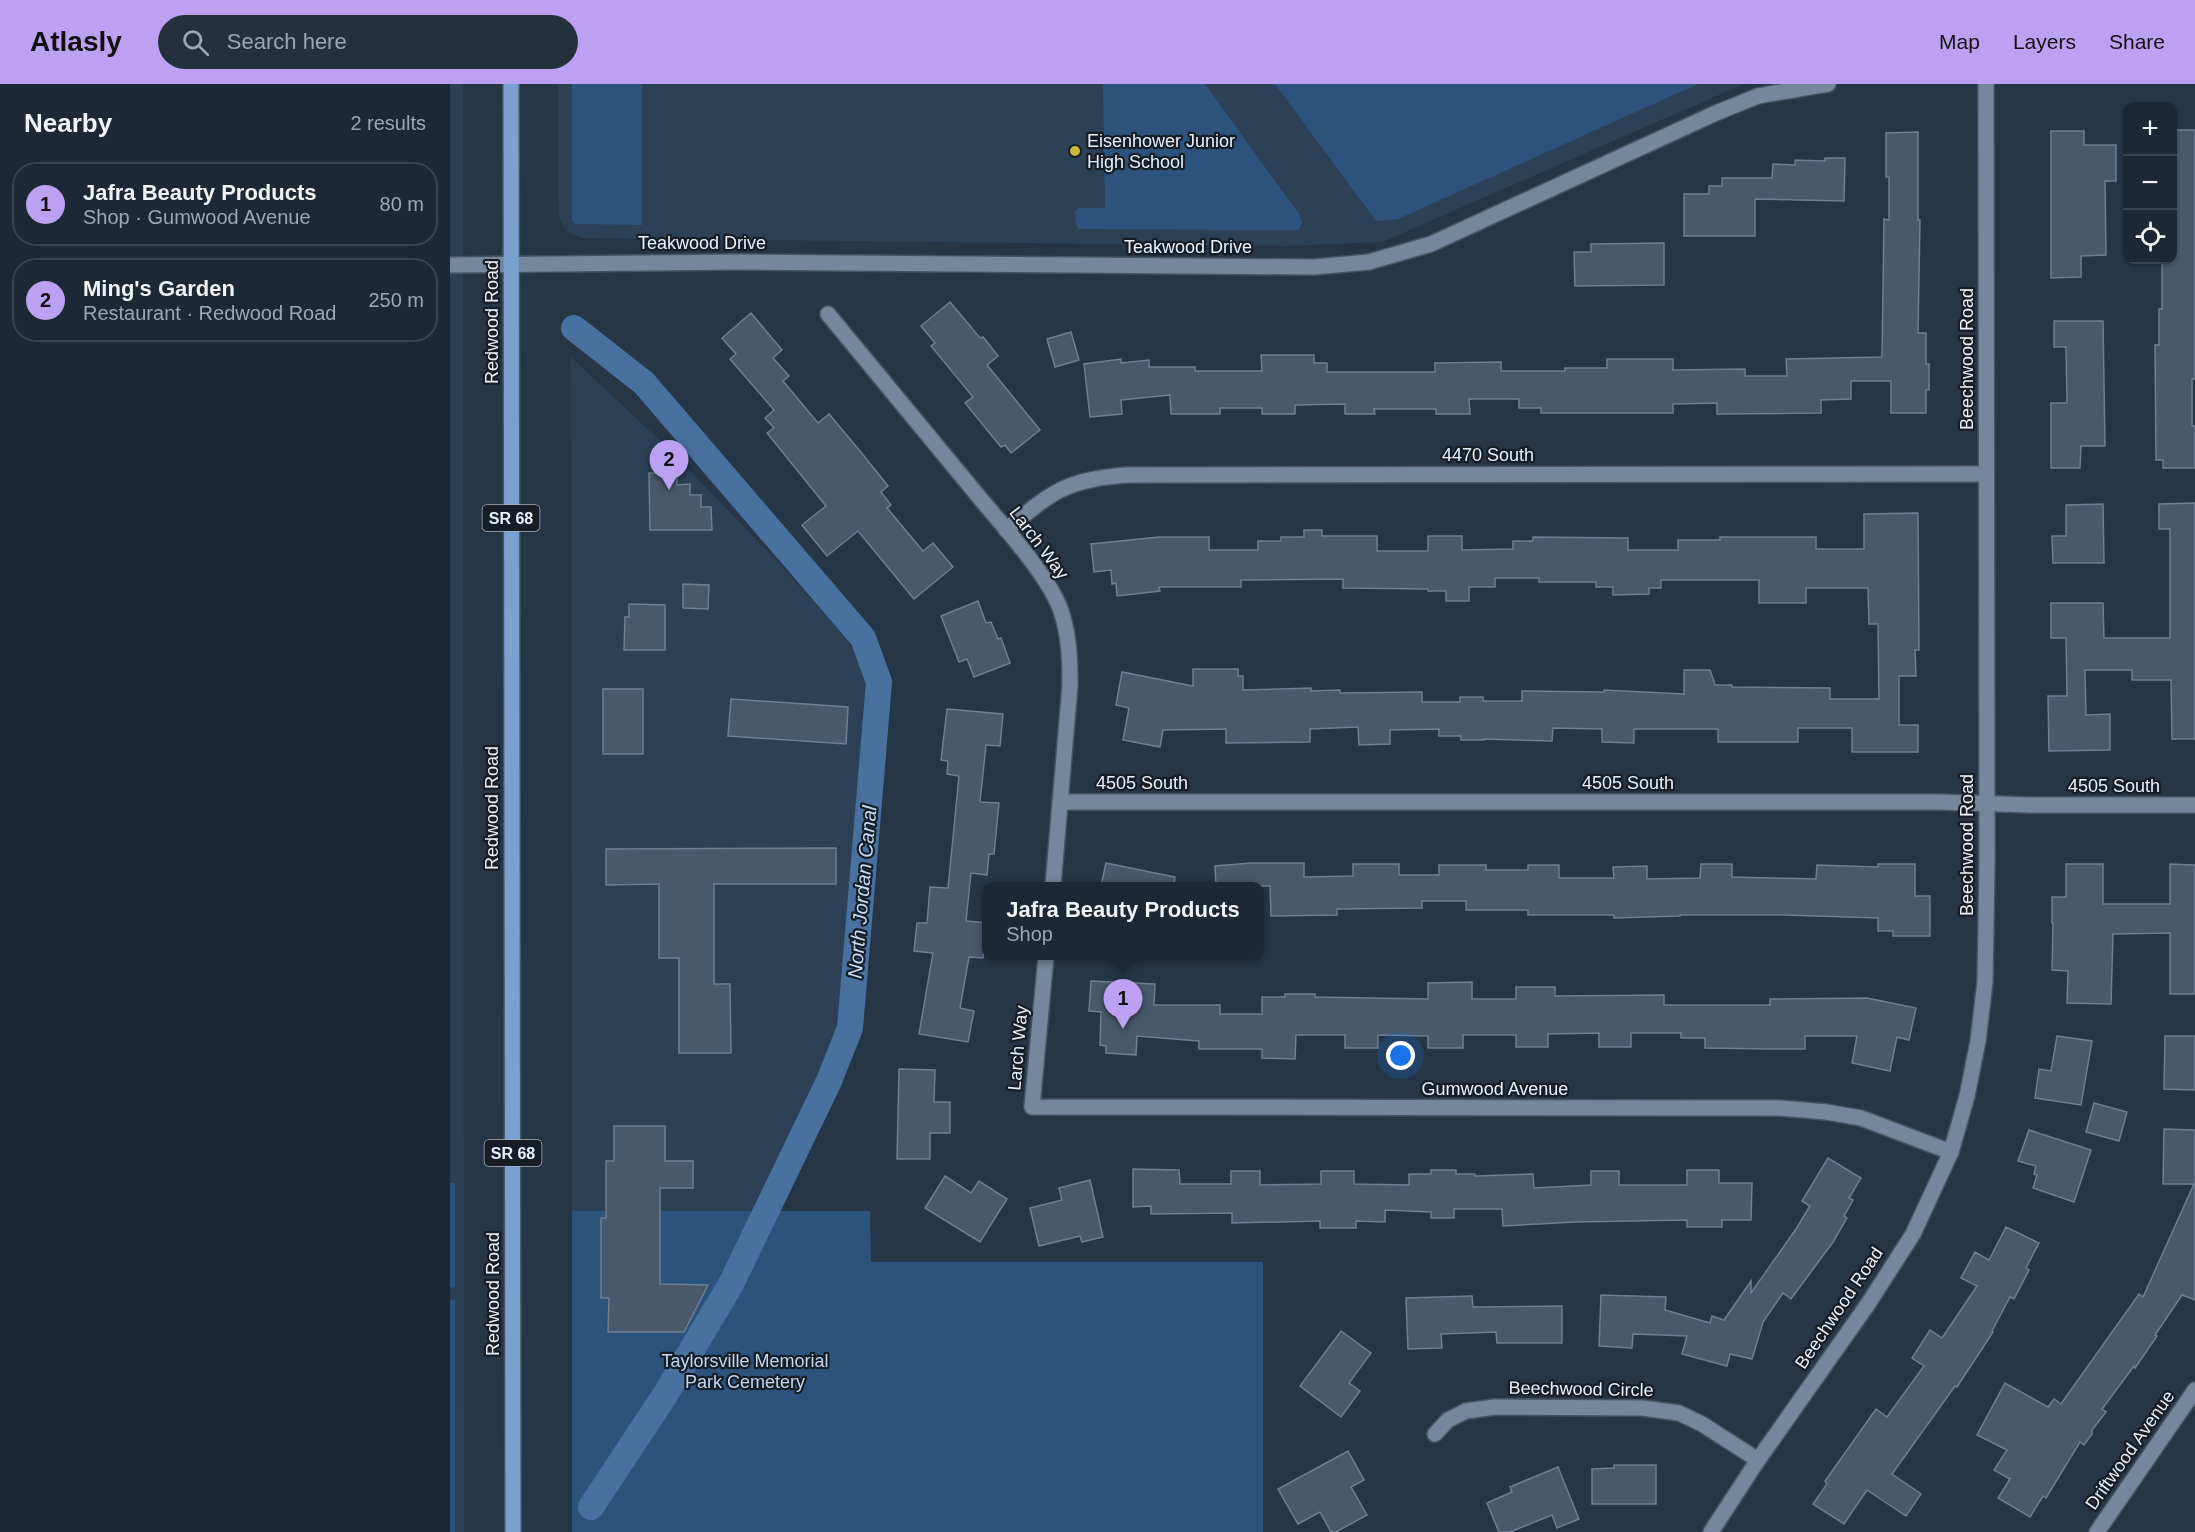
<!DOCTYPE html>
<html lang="en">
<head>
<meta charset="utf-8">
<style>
	body { margin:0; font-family:Helvetica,sans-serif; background:#25303d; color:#f1f3f6 }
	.controls { position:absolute; right:18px; top:18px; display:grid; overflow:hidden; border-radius:12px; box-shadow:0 2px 4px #0004 }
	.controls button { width:54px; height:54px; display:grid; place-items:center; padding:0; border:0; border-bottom:2px solid #3a4450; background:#1c2835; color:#f1f3f6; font:30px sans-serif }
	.you { position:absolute; left:951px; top:972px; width:21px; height:21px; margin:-15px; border:4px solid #fff; border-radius:50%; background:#1a73e8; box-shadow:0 0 0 9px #1a73e833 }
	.badge { display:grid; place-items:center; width:39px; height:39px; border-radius:50%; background:#bca0f2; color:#111; font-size:20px; font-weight:700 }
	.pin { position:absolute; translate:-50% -50px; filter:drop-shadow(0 2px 3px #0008) }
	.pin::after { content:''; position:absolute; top:32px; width:21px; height:18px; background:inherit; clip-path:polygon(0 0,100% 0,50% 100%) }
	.popup { position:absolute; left:532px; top:798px; width:282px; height:78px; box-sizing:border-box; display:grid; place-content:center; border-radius:12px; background:#1c2835; filter:drop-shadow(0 2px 4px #0005); font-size:20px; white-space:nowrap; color:#a0a6ad }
	.popup b { font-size:22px; color:#f1f3f6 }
	.popup::after { content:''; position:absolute; left:50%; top:100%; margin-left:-12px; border:12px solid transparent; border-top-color:#1c2835 }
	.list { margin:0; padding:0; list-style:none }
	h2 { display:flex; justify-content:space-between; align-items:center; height:78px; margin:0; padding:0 24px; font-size:26px }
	h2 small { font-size:20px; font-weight:400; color:#a0a6ad }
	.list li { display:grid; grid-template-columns:39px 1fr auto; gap:18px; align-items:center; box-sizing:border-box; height:84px; margin:0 12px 12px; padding:0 12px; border:2px solid #3a4450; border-radius:24px }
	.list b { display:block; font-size:22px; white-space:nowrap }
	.list p { margin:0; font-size:20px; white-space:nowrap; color:#a0a6ad }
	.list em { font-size:20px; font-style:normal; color:#a0a6ad }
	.icon { flex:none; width:33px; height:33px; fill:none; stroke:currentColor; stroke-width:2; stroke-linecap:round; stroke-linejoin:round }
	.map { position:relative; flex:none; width:1745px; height:1448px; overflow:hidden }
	header { display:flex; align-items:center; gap:36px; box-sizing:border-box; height:84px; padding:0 30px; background:#bca0f2; color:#111 }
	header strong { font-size:28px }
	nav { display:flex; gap:33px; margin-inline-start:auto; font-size:21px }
	.search { width:420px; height:54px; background:#25303d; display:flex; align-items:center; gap:15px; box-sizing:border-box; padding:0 21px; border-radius:33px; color:#a0a6ad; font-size:22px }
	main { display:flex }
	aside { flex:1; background:#1c2835 }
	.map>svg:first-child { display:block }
	.built { fill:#2c4056 }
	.green { fill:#2d537d }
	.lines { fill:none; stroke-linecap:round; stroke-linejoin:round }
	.canal { stroke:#4871a0; stroke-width:26 }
	.building { fill:#49596c; stroke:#6d7f93; stroke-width:1.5 }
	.minor-casing { stroke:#475463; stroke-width:18 }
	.major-casing { stroke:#475463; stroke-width:18 }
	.minor { stroke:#75879c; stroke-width:15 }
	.major { stroke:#78a1d1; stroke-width:15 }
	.poi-dot { fill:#c9ba3a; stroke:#161d25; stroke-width:2 }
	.labels { text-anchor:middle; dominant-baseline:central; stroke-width:4.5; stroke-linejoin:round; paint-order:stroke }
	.shield { fill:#161d25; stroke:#a9b1bc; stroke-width:1.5 }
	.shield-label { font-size:16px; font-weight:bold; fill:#e8f1fd }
	.poi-label { font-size:18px; fill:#e8f1fd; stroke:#161d25; text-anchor:start }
	.street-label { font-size:18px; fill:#e8f1fd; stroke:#161d25 }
	.park-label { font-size:18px; fill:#c0d8f4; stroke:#161d25 }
	.water-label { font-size:20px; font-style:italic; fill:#c5ddf9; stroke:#161d25 }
</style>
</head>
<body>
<header>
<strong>Atlasly</strong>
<div class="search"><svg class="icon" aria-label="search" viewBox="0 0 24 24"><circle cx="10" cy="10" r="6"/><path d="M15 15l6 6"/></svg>Search here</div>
<nav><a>Map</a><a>Layers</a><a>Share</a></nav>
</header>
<main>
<aside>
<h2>Nearby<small>2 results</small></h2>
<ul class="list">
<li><span class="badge">1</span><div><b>Jafra Beauty Products</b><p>Shop · Gumwood Avenue</p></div><em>80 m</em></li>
<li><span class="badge">2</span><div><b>Ming's Garden</b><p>Restaurant · Redwood Road</p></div><em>250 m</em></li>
</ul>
</aside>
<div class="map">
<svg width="1745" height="1448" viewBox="0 0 1745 1448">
	<rect width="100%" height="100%" fill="#263647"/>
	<g class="built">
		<path d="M 0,0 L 13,0 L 14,1448 L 0,1448 Z"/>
		<path d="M 108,0 L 1294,0 L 932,158 L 835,162 L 132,154 L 116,147 L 109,133 Z"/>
		<path d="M 121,273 L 218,364 L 322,472 L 395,552 L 416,592 L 414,644 L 390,952 L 304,1127 L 122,1127 Z"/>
	</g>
	<g class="green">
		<path d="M 122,0 L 192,0 L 192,141 L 125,140 L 122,136 Z"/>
		<path d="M 653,0 L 755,0 L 849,130 L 852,138 L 849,146 L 629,145 L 626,140 L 625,128 L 629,124 L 655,124 Z"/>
		<path d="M 825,0 L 1248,0 L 948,135 L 926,137 Z"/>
		<path d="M 0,1099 L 5,1099 L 5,1203 L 0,1204 Z"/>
		<path d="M 122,1127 L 420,1127 L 421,1178 L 813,1178 L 813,1448 L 122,1448 Z"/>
		<rect x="0" y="1216" width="5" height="232"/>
	</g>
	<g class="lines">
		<path class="canal" d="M 124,244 L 194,299 L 413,554 L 429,598 L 400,944 L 379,997 L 281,1200 L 215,1311 L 141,1423"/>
	</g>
	<g class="building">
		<path d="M 1722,46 L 1745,46 L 1745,295 L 1742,295 L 1742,342 L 1745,342 L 1745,384 L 1713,384 L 1713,376 L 1706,376 L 1705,261 L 1709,261 L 1709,225 L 1712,225 L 1712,176 L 1722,176 L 1722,139 L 1725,139 Z"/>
		<path d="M 1601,47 L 1634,47 L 1634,61 L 1666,61 L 1666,97 L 1655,97 L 1656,171 L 1631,172 L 1631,193 L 1601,194 Z"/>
		<path d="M 1468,48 L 1468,136 L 1470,136 L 1468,249 L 1476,249 L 1476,280 L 1479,280 L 1479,306 L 1476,306 L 1476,329 L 1441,329 L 1441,297 L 1401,297 L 1401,315 L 1371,316 L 1371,329 L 1267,330 L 1267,319 L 1223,320 L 1223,329 L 1091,329 L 1091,324 L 1069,324 L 1069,315 L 1019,315 L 1020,330 L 986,330 L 986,325 L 924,325 L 925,330 L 895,330 L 895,320 L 845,321 L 845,330 L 812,330 L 812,324 L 770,324 L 770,330 L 721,330 L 720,311 L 671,316 L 672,330 L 640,333 L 634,280 L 671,275 L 671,279 L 699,276 L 699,283 L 745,283 L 745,287 L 812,287 L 811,271 L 864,271 L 864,279 L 877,279 L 877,288 L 985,288 L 985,279 L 1051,278 L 1051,287 L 1115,287 L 1115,284 L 1157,284 L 1157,275 L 1223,275 L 1223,286 L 1295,285 L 1295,292 L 1337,292 L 1336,275 L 1432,273 L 1434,135 L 1439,136 L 1439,93 L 1436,93 L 1436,49 Z"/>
		<path d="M 1375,74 L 1395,74 L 1394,117 L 1305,115 L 1305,152 L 1234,152 L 1234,110 L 1259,110 L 1259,102 L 1272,102 L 1272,94 L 1322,94 L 1323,80 L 1345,81 L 1345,76 L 1375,77 Z"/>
		<path d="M 1214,159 L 1214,201 L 1125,202 L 1124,168 L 1141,168 L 1141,160 Z"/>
		<path d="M 500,218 L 530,254 L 533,253 L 548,272 L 537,281 L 590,346 L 561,369 L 555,361 L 551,363 L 515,319 L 523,313 L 481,262 L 485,259 L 471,242 Z"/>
		<path d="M 301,229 L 332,266 L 323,274 L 339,292 L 333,297 L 368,339 L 379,330 L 410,367 L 438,402 L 431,408 L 441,421 L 437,424 L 473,467 L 483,459 L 503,483 L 464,515 L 408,447 L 377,472 L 352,441 L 376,422 L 317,349 L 324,344 L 315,334 L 324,326 L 280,275 L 286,270 L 272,254 Z"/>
		<path d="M 1604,237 L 1653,237 L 1655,362 L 1631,362 L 1630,384 L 1601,384 L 1601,319 L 1617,319 L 1616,263 L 1604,263 Z"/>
		<path d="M 621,248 L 629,276 L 605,283 L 597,255 Z"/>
		<path d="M 199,389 L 227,389 L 227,401 L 240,400 L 240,411 L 251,411 L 251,423 L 261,423 L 262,446 L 200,446 Z"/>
		<path d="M 1745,419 L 1745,655 L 1722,655 L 1721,596 L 1682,596 L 1682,586 L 1635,586 L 1636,631 L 1660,630 L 1660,666 L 1599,667 L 1598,612 L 1617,612 L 1616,554 L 1601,554 L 1601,519 L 1653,519 L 1654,554 L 1720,554 L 1720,445 L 1709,445 L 1709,420 Z"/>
		<path d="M 1653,420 L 1654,479 L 1603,479 L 1602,452 L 1616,452 L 1616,421 Z"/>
		<path d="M 1468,429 L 1469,566 L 1465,566 L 1466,592 L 1449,592 L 1449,641 L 1468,641 L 1468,668 L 1402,668 L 1402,644 L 1348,644 L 1348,658 L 1268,658 L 1268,645 L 1184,645 L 1184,659 L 1152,658 L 1152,645 L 1103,644 L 1102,657 L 1034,655 L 1034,656 L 1011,656 L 1011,652 L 989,652 L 989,645 L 940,646 L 940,660 L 909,661 L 908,643 L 860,645 L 860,658 L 776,659 L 776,645 L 713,646 L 710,663 L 673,656 L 679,624 L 666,621 L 672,588 L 743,602 L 743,585 L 788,585 L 788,592 L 793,592 L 793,606 L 861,604 L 861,607 L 890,606 L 890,609 L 972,608 L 972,618 L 1010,618 L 1010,613 L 1033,613 L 1033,617 L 1072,617 L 1072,607 L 1154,608 L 1154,606 L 1234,610 L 1234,586 L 1260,586 L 1265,601 L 1282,601 L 1282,603 L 1380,604 L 1380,615 L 1429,615 L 1428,540 L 1419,540 L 1418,504 L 1356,504 L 1356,519 L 1309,519 L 1309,496 L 1211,496 L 1211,504 L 1199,504 L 1199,510 L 1163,511 L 1163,503 L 1146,503 L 1146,498 L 1089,498 L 1089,494 L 1045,494 L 1045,503 L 1019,503 L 1019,517 L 996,517 L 996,507 L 978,507 L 978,505 L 893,504 L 893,495 L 791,496 L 791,503 L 709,503 L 710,507 L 667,512 L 666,499 L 662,500 L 661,486 L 644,488 L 641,460 L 709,453 L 759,453 L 759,466 L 808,466 L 808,457 L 831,457 L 831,453 L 854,453 L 854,446 L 872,446 L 872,452 L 927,452 L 927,467 L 978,467 L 978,452 L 1012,452 L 1012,466 L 1063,465 L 1063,457 L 1083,457 L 1083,453 L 1178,454 L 1178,466 L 1228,466 L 1228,456 L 1270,456 L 1270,453 L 1366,453 L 1366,465 L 1414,465 L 1414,430 Z"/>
		<path d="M 233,500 L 259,501 L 258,525 L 233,524 Z"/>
		<path d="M 528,517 L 536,539 L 541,538 L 548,555 L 551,554 L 560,579 L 524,593 L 517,575 L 509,578 L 491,532 Z"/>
		<path d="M 179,520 L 215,521 L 215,566 L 174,566 L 175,533 L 179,533 Z"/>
		<rect x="153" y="605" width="40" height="65"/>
		<path d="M 281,615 L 398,623 L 396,660 L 278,652 Z"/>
		<path d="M 497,625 L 553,630 L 550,662 L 536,661 L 530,718 L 549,719 L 544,770 L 539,770 L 537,791 L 521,789 L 516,837 L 537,839 L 533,874 L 519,873 L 510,924 L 524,927 L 518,958 L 469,950 L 483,869 L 464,867 L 467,839 L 477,839 L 480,803 L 498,804 L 509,692 L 497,690 L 498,677 L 491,676 Z"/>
		<path d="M 386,764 L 386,800 L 264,800 L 264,900 L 280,900 L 281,969 L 229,969 L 229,874 L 209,874 L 209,800 L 156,801 L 156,765 Z"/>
		<path d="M 656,779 L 725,793 L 724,802 L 651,802 Z"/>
		<path d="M 801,779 L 854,779 L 854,793 L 903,792 L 903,780 L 949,780 L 949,791 L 989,791 L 989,781 L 1036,781 L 1036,786 L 1078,786 L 1078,781 L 1109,781 L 1109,794 L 1164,794 L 1163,783 L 1197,782 L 1197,795 L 1250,794 L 1251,780 L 1282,780 L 1282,793 L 1366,795 L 1367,781 L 1428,783 L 1428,780 L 1465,780 L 1465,812 L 1480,812 L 1480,852 L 1443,852 L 1443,847 L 1428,847 L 1428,834 L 1334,831 L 1230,831 L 1230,832 L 1164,834 L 1164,831 L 1078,831 L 1078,826 L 1016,826 L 1016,817 L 972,817 L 972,824 L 887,825 L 887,831 L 821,832 L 820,802 L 766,802 L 765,782 Z"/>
		<path d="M 1616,780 L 1653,780 L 1653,820 L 1720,820 L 1720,780 L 1745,781 L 1745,910 L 1720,910 L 1720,849 L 1663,850 L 1661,920 L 1617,919 L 1618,887 L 1602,886 L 1603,839 L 1602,839 L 1602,813 L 1616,813 Z"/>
		<path d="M 641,897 L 705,900 L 704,921 L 770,921 L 770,930 L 812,930 L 812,913 L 835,913 L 835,910 L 865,910 L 865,913 L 978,915 L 978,899 L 1022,898 L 1022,915 L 1066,915 L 1066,903 L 1105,903 L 1105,912 L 1214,911 L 1214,921 L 1320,921 L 1320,915 L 1417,914 L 1466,924 L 1459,956 L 1447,953 L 1440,987 L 1402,979 L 1407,952 L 1355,952 L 1355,965 L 1321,965 L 1255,964 L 1255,954 L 1231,954 L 1231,949 L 1181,949 L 1181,963 L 1149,963 L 1149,949 L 1098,950 L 1098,963 L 1066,963 L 1066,951 L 1013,951 L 1013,964 L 978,964 L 978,952 L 928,951 L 928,964 L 895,964 L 895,951 L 846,951 L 845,975 L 812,974 L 812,965 L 749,965 L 749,957 L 687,952 L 686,971 L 656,969 L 656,962 L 650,961 L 651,928 L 639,927 Z"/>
		<path d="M 1607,952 L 1642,957 L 1631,1021 L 1585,1014 L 1589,985 L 1601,987 Z"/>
		<path d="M 1715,952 L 1745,952 L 1745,1006 L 1714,1005 Z"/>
		<path d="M 449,985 L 485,986 L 484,1018 L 500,1018 L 500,1049 L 480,1049 L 480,1075 L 447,1075 Z"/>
		<path d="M 1644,1019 L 1677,1028 L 1669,1057 L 1636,1048 Z"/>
		<path d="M 164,1042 L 215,1042 L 215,1077 L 243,1077 L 243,1104 L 210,1104 L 210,1200 L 258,1201 L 234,1248 L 158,1248 L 159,1214 L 151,1214 L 151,1134 L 156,1134 L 156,1077 L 164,1077 Z"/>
		<path d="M 1714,1045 L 1745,1046 L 1745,1216 L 1732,1211 L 1705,1251 L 1707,1252 L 1685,1284 L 1684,1282 L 1652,1325 L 1656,1328 L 1642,1346 L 1642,1350 L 1634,1361 L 1630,1358 L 1596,1414 L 1593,1412 L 1580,1433 L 1548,1414 L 1560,1395 L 1544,1386 L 1557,1366 L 1527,1351 L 1555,1299 L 1598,1323 L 1604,1315 L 1611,1320 L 1689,1210 L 1693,1213 L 1744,1100 L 1713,1100 Z"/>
		<path d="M 1579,1046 L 1641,1066 L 1624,1118 L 1583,1104 L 1587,1091 L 1584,1090 L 1586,1082 L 1568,1077 Z"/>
		<path d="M 1378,1074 L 1411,1094 L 1399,1114 L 1403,1116 L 1394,1132 L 1397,1134 L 1383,1158 L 1341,1215 L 1333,1209 L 1313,1238 L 1302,1275 L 1280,1270 L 1277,1282 L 1232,1270 L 1237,1252 L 1183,1250 L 1182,1264 L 1149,1262 L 1151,1211 L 1216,1213 L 1215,1226 L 1260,1239 L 1262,1232 L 1274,1236 L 1301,1197 L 1301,1209 L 1346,1145 L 1360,1122 L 1352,1117 Z"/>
		<path d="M 683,1085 L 729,1086 L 730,1100 L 781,1100 L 781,1087 L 810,1087 L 810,1101 L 871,1100 L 871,1087 L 904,1087 L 904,1100 L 959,1101 L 959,1090 L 981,1090 L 981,1086 L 1006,1086 L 1006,1090 L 1025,1090 L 1025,1092 L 1083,1090 L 1084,1104 L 1141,1101 L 1141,1087 L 1169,1087 L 1169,1101 L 1237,1101 L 1237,1086 L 1269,1086 L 1269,1099 L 1302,1099 L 1301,1136 L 1272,1136 L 1272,1143 L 1237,1143 L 1237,1136 L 1125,1138 L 1053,1142 L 1052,1125 L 1004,1125 L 1004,1134 L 981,1134 L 981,1128 L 935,1126 L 935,1138 L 906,1137 L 906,1144 L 870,1144 L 870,1137 L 782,1139 L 782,1129 L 701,1130 L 701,1122 L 683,1123 Z"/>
		<path d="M 495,1092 L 521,1109 L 529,1097 L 557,1115 L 530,1158 L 475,1124 Z"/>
		<path d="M 640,1096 L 653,1153 L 632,1158 L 630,1152 L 589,1162 L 580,1124 L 612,1116 L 609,1104 Z"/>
		<path d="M 1556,1143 L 1589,1159 L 1576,1184 L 1579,1186 L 1564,1215 L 1560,1213 L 1542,1247 L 1543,1248 L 1507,1303 L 1505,1302 L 1442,1390 L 1471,1410 L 1456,1432 L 1417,1406 L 1394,1440 L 1363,1420 L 1377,1400 L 1375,1397 L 1426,1325 L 1437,1333 L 1474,1282 L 1462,1274 L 1480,1246 L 1492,1254 L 1527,1202 L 1511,1194 L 1525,1168 L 1539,1176 Z"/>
		<path d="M 1022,1212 L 1023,1223 L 1112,1222 L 1112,1259 L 1047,1259 L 1046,1248 L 991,1250 L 992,1264 L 958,1265 L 956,1214 Z"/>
		<path d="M 891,1247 L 921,1269 L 899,1299 L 910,1307 L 891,1333 L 850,1302 Z"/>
		<path d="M 898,1367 L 914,1396 L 901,1403 L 917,1431 L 886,1448 L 881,1448 L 870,1428 L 848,1440 L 828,1405 Z"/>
		<path d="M 1164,1381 L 1206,1381 L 1206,1420 L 1142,1420 L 1142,1385 L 1164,1384 Z"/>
		<path d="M 1108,1383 L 1129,1435 L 1107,1444 L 1102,1431 L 1060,1448 L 1049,1448 L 1037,1419 L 1062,1408 L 1060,1403 Z"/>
	</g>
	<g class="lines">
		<defs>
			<g id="minor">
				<path d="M 0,181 L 288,178 L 864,183 L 919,178 L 981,160 L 1266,29 L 1308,12 L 1378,0"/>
				<path d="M 378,230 C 429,291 479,352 529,413 C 554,443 596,489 610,524 C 619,549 620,575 620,601 L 603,802"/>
				<path d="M 556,446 C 602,408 616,395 678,391 L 1536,390"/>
				<path d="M 610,718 L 1489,718 L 1580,721 L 1745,721"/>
				<path d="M 596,872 L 582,1023 L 1330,1024 L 1376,1028 L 1411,1034 L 1501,1068"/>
				<path d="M 985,1350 L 998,1336 L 1016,1327 L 1045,1323 L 1192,1324 L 1229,1329 L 1252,1340 L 1308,1376"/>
				<path d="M 1261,1448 L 1308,1376 L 1418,1220 L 1463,1150 L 1501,1068 L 1517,1012 L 1528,957 L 1535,898 L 1537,779 L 1536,0"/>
				<path d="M 1647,1448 L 1745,1306"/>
			</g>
			<path id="major" d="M 61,0 L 63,1448"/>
		</defs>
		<use href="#minor" class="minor-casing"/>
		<use href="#major" class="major-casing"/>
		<use href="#minor" class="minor"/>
		<use href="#major" class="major"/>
	</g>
	<circle class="poi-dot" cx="625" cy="67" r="6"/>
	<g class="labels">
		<g class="shield">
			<rect x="32.5" y="421" width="57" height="26" rx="4.5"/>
			<rect x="34.5" y="1056" width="57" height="26" rx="4.5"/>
		</g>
		<g class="shield-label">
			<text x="61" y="434">SR 68</text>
			<text x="63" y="1069">SR 68</text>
		</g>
		<g class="poi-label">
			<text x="637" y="57">Eisenhower Junior<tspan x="637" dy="21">High School</tspan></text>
		</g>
		<g class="street-label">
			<text x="252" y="159">Teakwood Drive</text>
			<text x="738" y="163">Teakwood Drive</text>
			<text transform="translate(42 238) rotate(-90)">Redwood Road</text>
			<text transform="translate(1517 275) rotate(-90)">Beechwood Road</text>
			<text x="1038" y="371">4470 South</text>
			<text transform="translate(589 459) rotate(53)">Larch Way</text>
			<text x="692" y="699">4505 South</text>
			<text x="1178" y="699">4505 South</text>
			<text x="1664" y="702">4505 South</text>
			<text transform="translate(42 724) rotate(-90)">Redwood Road</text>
			<text transform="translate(1517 761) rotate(-90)">Beechwood Road</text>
			<text transform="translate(568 964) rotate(-85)">Larch Way</text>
			<text x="1045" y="1005">Gumwood Avenue</text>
			<text transform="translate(43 1210) rotate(-90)">Redwood Road</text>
			<text transform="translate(1389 1224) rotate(-56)">Beechwood Road</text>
			<text transform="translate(1131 1305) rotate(1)">Beechwood Circle</text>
			<text transform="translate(1680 1366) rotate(-55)">Driftwood Avenue</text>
		</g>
		<g class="park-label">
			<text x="295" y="1277">Taylorsville Memorial<tspan x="295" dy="21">Park Cemetery</tspan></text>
		</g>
		<g class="water-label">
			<text transform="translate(412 808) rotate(-85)">North Jordan Canal</text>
		</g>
	</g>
</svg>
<div class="controls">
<button>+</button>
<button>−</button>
<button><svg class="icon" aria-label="locate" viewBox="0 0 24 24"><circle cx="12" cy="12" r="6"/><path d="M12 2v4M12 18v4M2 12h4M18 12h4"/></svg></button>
</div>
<div class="you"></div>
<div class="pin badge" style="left:673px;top:945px">1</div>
<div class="popup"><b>Jafra Beauty Products</b>Shop</div>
<div class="pin badge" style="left:219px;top:406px">2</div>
</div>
</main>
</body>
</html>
